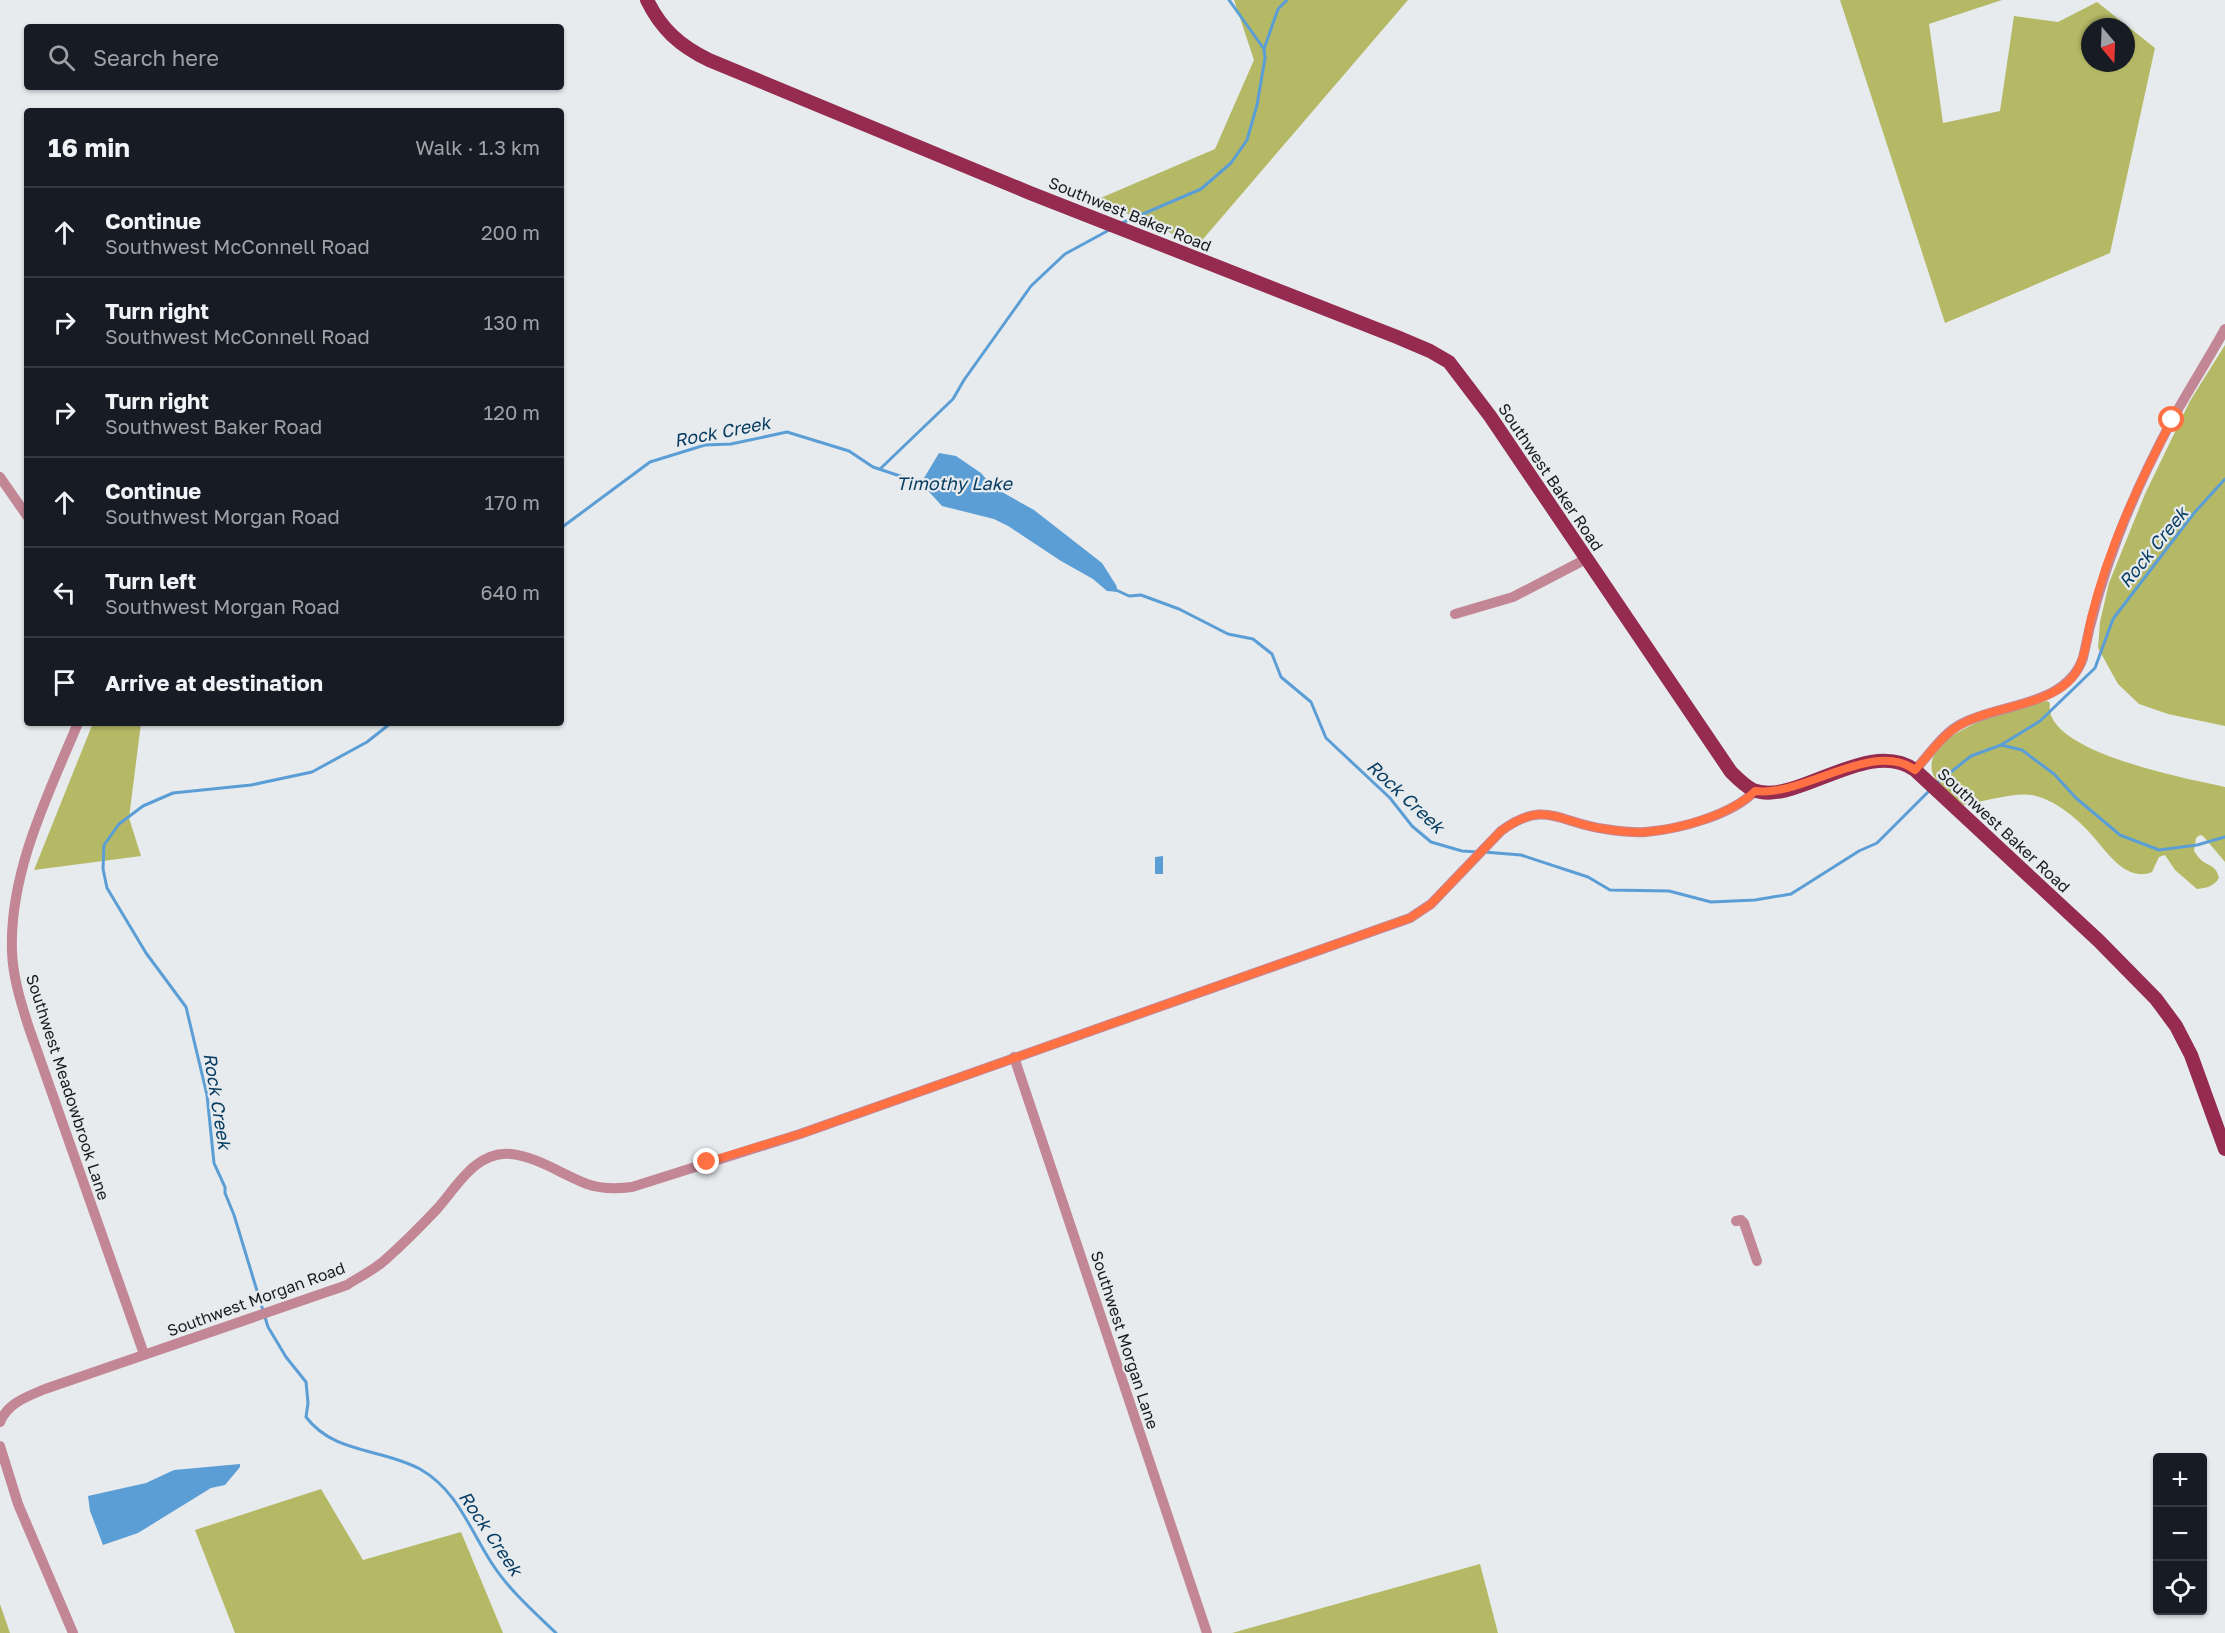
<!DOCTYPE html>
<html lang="en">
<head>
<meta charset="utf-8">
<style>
	body { margin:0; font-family:"Golos Text",sans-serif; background:#242831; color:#f1f3f6 }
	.controls { position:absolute; right:18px; bottom:18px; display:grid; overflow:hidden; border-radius:6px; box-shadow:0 2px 4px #0004 }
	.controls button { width:54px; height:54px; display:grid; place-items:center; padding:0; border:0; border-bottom:2px solid #363941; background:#171b24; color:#f1f3f6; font:30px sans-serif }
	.compass { position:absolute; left:2081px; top:18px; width:54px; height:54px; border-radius:50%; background:#171b24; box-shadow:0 2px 4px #0004; rotate:161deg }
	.stop { position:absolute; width:18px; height:18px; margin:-14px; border:4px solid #ff7043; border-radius:50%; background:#fff }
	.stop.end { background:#ff7043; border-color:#fff; box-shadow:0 2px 6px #0008 }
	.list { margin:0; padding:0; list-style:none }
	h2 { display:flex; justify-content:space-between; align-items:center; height:78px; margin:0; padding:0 24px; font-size:26px }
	h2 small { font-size:20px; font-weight:400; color:#9ea1a6 }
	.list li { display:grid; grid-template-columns:39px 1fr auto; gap:18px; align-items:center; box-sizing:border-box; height:90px; padding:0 24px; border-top:2px solid #363941 }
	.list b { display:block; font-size:22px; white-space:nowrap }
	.list p { margin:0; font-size:20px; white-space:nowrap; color:#9ea1a6 }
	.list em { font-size:20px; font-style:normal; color:#9ea1a6 }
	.icon { flex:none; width:33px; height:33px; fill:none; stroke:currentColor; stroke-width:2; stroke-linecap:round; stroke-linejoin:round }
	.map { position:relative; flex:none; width:2225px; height:1633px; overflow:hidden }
	.search { position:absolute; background:#171b24; box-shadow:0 2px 4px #0004; left:24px; top:24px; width:540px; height:66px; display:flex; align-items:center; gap:15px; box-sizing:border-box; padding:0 21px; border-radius:6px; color:#9ea1a6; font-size:22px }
	.panel { position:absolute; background:#171b24; box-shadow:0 2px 4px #0004; left:24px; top:108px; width:540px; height:618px; border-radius:6px }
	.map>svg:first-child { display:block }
	.forest { fill:#b5b965; fill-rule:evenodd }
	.water { fill:#5b9ed6 }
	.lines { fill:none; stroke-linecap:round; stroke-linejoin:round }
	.stream { stroke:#5b9ed6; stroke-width:3 }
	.minor { stroke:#c28695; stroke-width:10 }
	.major { stroke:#952b4f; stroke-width:14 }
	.route { stroke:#ff7043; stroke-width:8 }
	.labels { text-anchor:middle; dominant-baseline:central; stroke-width:4.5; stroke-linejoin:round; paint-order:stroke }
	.street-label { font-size:16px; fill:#191b1c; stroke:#e7ebee }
	.water-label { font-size:18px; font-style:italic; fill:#093e63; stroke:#e7ebee }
</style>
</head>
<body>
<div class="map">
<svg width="2225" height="1633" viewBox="0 0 2225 1633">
	<rect width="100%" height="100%" fill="#e7ebee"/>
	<g class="forest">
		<path d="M 1234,0 L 1408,0 L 1198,245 L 1096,200 L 1215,149 L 1254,60 Z"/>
		<path d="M 1840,0 L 2002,0 L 1929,24 L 1943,123 L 2000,111 L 2014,16 L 2058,22 L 2097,2 L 2155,48 L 2110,253 L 1945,323 ZM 2090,27 L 2126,27 L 2126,63 L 2090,63 Z"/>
		<path d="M 2225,345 L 2225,726 L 2168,714 L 2139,704 L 2118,684 L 2098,648 L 2100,622 L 2109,583 L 2145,494 L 2190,401 Z"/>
		<path d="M 2047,701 L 2050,703 C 2041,752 2190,779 2225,787 L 2225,862 L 2203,836 L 2200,835 L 2196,838 L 2194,851 C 2196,854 2198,857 2201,860 C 2210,867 2216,865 2219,878 C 2214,886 2207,888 2197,889 L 2175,870 L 2165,855 L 2159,857 L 2152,872 C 2125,883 2105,849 2090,833 C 2076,817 2053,799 2032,795 C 2014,792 1982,802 1963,805 C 1954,796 1935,784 1932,771 C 1924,731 2020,706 2047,701 Z"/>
		<path d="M 93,723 L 141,723 L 129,818 L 141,856 L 34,870 Z"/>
		<path d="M 321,1489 L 363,1560 L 461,1532 L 503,1633 L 235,1633 L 195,1530 Z"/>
		<path d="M 1480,1564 L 1498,1633 L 1232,1633 Z"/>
		<path d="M 0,1604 L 10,1633 L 0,1633 Z"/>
	</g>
	<g class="water">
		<path d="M 939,453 L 956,456 L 981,473 L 993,487 L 1034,510 L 1102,563 L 1116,585 L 1118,592 L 1107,591 L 1093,579 L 1061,561 L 1008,526 L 994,519 L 942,506 L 921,483 Z"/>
		<path d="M 1163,856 L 1163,874 L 1155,874 L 1155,857 Z"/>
		<path d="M 240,1464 L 240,1467 L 225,1485 L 211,1488 L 138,1533 L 103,1545 L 90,1511 L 88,1496 L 146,1483 L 174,1470 Z"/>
	</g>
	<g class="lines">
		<g class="stream">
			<path d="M 1264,49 L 1278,9 L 1287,0"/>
			<path d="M 1122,223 L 1201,189 L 1231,163 L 1247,140 L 1257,105 L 1265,58 L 1264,49 L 1229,0"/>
			<path d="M 880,469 L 953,399 L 964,380 L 1031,286 L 1065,254 L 1111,229"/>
			<path d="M 561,528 L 650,462 L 705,445 L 731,444 L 787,432 L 849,451 L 873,467 L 921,483 L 925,482"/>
			<path d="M 1116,590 L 1129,596 L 1141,595 L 1179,609 L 1228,634 L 1253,639 L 1272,654 L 1281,677 L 1311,702 L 1326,738 L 1390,798 L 1412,826 L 1431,842 L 1462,851 L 1478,852"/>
			<path d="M 391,723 L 367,742 L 312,772 L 251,785 L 173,793 L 143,806 L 119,824 L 104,845 L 103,869 L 107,888 L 146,953 L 186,1007 L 207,1095 L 214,1163 L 225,1187 L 225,1193 L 234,1215 L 268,1327 L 286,1357 L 306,1382 L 308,1403 L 306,1417 C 334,1454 381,1448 420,1469 C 457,1490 469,1528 491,1562 C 508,1589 533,1611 556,1633"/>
			<path d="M 2001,745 L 2022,750 L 2054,774 L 2076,798 L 2120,835 L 2159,850 L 2197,845 L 2225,837"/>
			<path d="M 1937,783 L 1971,756 L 2001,745 L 2040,721 L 2095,668 L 2113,619 L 2194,513 L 2225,479"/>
			<path d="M 1484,852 L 1521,855 L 1588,877 L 1610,890 L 1669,891 L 1711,902 L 1755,900 L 1791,894 L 1859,851 L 1877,843 L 1930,790"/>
		</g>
		<g class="minor">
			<path d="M 0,477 L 27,516"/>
			<path d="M 1455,614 L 1513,597 L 1586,559"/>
			<path d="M 78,723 C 48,795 9,872 12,952 C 13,978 21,1003 29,1028 L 144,1354"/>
			<path d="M 1915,770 C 1929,755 1942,734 1961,724 C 2000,703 2066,707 2083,658 C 2100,572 2131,497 2172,420 C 2189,389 2208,360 2225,329"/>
			<path d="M 1014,1057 L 1207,1633"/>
			<path d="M 1736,1221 L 1741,1220 L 1744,1223 L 1757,1261"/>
			<path d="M 0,1422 C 8,1403 26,1397 45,1389 L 347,1285 C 359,1277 374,1270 385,1260 C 403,1244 420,1227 437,1209 C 456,1188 476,1150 511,1154 C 538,1157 561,1174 587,1184 C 601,1189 616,1189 632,1187 L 800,1134 L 1410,918 L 1431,904 L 1501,831 C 1545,798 1561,824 1605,829 C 1618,831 1633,833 1646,832 C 1680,829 1732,815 1755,791"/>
			<path d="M 0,1446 L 18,1504 L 73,1633"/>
		</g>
		<path class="major" d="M 647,0 C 661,29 680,46 709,60 L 1030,193 L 1397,337 L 1430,351 L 1449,362 L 1490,416 L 1731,772 C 1738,779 1745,786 1753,790 C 1796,807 1868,736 1915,770 L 2099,941 L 2156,999 L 2176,1026 L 2191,1055 L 2225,1149"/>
	</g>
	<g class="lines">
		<path class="route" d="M 707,1162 L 800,1134 L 1410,918 L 1431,904 L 1501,831 C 1545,798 1561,824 1605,829 C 1618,831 1633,833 1646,832 C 1680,829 1731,815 1755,791 C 1804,797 1873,739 1915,770 C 1929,755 1942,735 1960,725 C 1992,706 2042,707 2069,681 C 2086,664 2086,640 2091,618 C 2108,548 2139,483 2172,420"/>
	</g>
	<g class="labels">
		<g class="street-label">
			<text transform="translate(1130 214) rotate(22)">Southwest Baker Road</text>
			<text transform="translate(1551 477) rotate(56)">Southwest Baker Road</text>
			<text transform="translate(2004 830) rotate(43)">Southwest Baker Road</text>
			<text transform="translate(68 1087) rotate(72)">Southwest Meadowbrook Lane</text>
			<text transform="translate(256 1299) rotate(-20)">Southwest Morgan Road</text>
			<text transform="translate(1125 1340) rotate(72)">Southwest Morgan Lane</text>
		</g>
		<g class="water-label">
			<text transform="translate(722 431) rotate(-11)">Rock Creek</text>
			<text x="954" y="483">Timothy Lake</text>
			<text transform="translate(2153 547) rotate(-51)">Rock Creek</text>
			<text transform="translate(1406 796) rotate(43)">Rock Creek</text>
			<text transform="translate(218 1101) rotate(81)">Rock Creek</text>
			<text transform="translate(491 1533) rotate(56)">Rock Creek</text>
		</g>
	</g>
</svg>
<div class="controls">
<button>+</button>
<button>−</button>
<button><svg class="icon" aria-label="locate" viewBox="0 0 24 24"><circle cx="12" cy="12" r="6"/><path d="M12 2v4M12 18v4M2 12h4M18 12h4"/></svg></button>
</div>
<svg class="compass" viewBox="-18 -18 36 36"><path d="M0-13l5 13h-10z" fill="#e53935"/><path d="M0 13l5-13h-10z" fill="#9ea1a6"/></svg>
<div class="stop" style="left:2172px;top:420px"></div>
<div class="stop end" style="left:707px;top:1162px"></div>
<div class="search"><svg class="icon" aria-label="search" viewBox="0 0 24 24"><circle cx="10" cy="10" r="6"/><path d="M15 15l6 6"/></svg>Search here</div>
<section class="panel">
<h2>16 min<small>Walk · 1.3 km</small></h2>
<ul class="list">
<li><svg class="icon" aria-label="ahead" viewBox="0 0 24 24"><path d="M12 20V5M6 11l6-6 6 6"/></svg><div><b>Continue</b><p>Southwest McConnell Road</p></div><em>200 m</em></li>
<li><svg class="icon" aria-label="right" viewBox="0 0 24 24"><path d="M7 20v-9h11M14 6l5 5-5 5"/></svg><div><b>Turn right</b><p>Southwest McConnell Road</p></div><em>130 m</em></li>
<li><svg class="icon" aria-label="right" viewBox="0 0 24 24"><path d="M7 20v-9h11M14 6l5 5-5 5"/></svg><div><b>Turn right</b><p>Southwest Baker Road</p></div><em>120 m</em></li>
<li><svg class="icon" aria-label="ahead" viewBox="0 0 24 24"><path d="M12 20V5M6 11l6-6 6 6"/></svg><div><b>Continue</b><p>Southwest Morgan Road</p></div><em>170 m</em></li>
<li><svg class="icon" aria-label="left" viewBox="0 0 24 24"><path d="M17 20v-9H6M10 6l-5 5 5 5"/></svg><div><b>Turn left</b><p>Southwest Morgan Road</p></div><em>640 m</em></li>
<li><svg class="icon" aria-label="arrive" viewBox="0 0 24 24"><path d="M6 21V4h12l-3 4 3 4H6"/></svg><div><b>Arrive at destination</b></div></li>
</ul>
</section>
</div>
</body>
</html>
